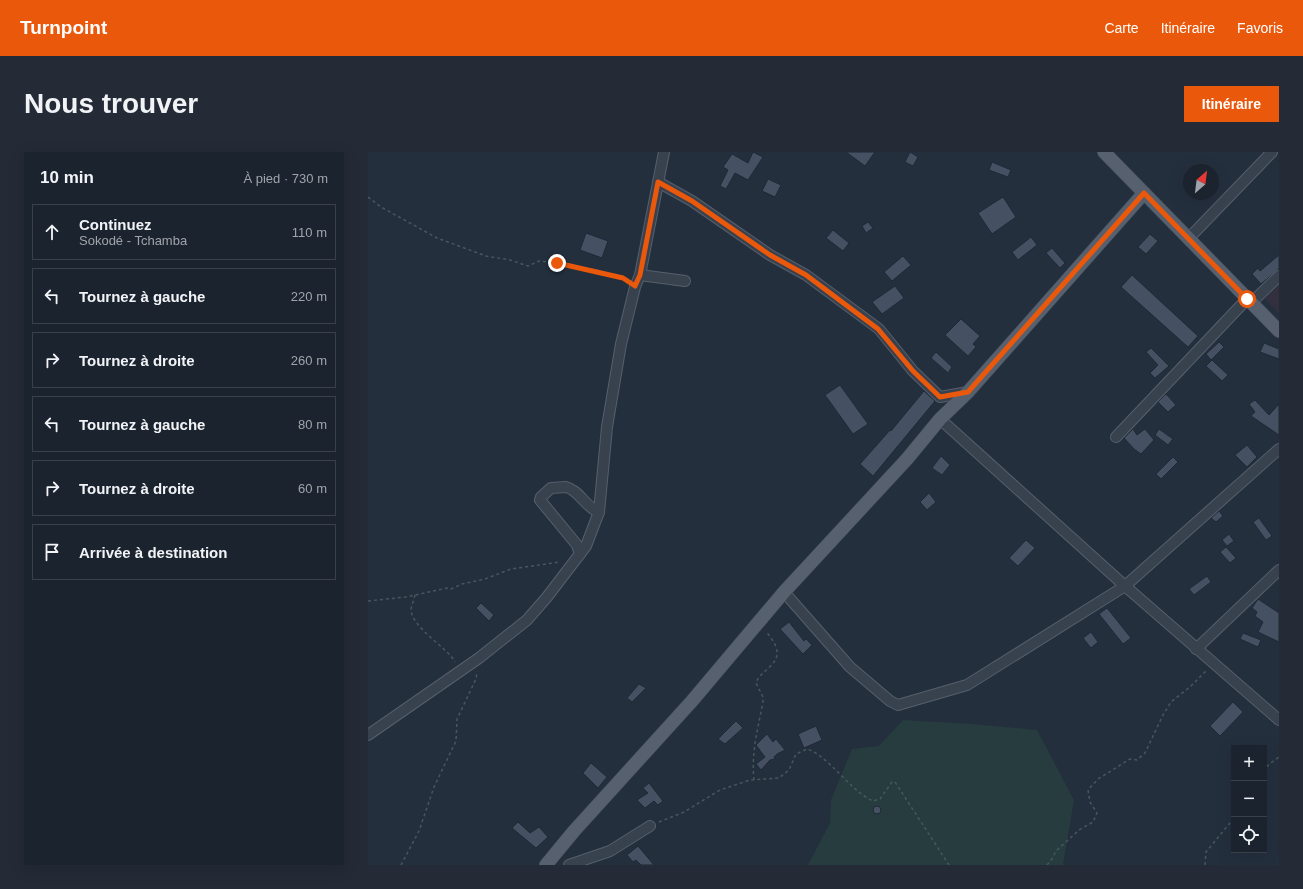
<!DOCTYPE html>
<html lang="fr">
<head>
<meta charset="utf-8">
<style>
	body { margin:0; font-family:Helvetica,sans-serif; background:#242b36; color:#f1f3f6 }
	.controls { position:absolute; right:12px; bottom:12px; display:grid; overflow:hidden; border-radius:0px; box-shadow:0 4px 16px #0002 }
	.controls button { width:36px; height:36px; display:grid; place-items:center; padding:0; border:0; border-bottom:1px solid #39404a; background:#1b232e; color:#f1f3f6; font:20px sans-serif }
	.compass { position:absolute; left:815px; top:12px; width:36px; height:36px; border-radius:50%; background:#1b232e; box-shadow:0 4px 16px #0002; rotate:28deg }
	.stop { position:absolute; width:12px; height:12px; margin:-9px; border:3px solid #ea580c; border-radius:50%; background:#fff }
	.stop.end { background:#ea580c; border-color:#fff; box-shadow:0 1px 4px #0008 }
	.list { margin:0; padding:0; list-style:none }
	h2 { display:flex; justify-content:space-between; align-items:center; height:52px; margin:0; padding:0 16px; font-size:17px }
	h2 small { font-size:13px; font-weight:400; color:#a0a4aa }
	.list li { display:grid; grid-template-columns:26px 1fr auto; gap:12px; align-items:center; box-sizing:border-box; height:56px; margin:0 8px 8px; padding:0 8px; border:1px solid #39404a; border-radius:0px }
	.list b { display:block; font-size:15px; white-space:nowrap }
	.list p { margin:0; font-size:13px; white-space:nowrap; color:#a0a4aa }
	.list em { font-size:13px; font-style:normal; color:#a0a4aa }
	.icon { flex:none; width:22px; height:22px; fill:none; stroke:currentColor; stroke-width:2; stroke-linecap:round; stroke-linejoin:round }
	.map { position:relative; flex:none; width:911px; height:713px; overflow:hidden; border-radius:0px }
	header { display:flex; align-items:center; gap:24px; box-sizing:border-box; height:56px; padding:0 20px; background:#ea580c; color:#fff }
	header strong { font-size:19px }
	nav { display:flex; gap:22px; margin-inline-start:auto; font-size:14px }
	.intro { display:flex; align-items:center; justify-content:space-between; box-sizing:border-box; height:96px; padding:0 24px }
	h1 { margin:0; font-size:28px }
	.button { padding:10px 18px; border-radius:0px; background:#ea580c; color:#fff; font-size:14px; font-weight:700 }
	main { display:flex; gap:24px; padding:0 24px }
	aside { flex:1; background:#1b232e; border-radius:0px; box-shadow:0 4px 16px #0002 }
	.map>svg:first-child { display:block }
	.medical { fill:#32303f }
	.green { fill:#263c3f }
	.building { fill:#455162; stroke:#1f2835 }
	.lines { fill:none; stroke-linecap:round; stroke-linejoin:round }
	.minor-casing { stroke:#565f6c; stroke-width:12 }
	.major-casing { stroke:#414a57; stroke-width:14 }
	.path { stroke:#44595c; stroke-width:1.5; stroke-dasharray:3 3; stroke-linecap:butt }
	.minor { stroke:#38414e; stroke-width:10 }
	.major { stroke:#56606e; stroke-width:13 }
	.route { stroke:#ea580c; stroke-width:5 }
</style>
</head>
<body>
<header>
<strong>Turnpoint</strong>
<nav><a>Carte</a><a>Itinéraire</a><a>Favoris</a></nav>
</header>
<div class="intro"><h1>Nous trouver</h1><a class="button">Itinéraire</a></div>
<main>
<aside>
<h2>10 min<small>À pied · 730 m</small></h2>
<ul class="list">
<li><svg class="icon" aria-label="ahead" viewBox="0 0 24 24"><path d="M12 20V5M6 11l6-6 6 6"/></svg><div><b>Continuez</b><p>Sokodé - Tchamba</p></div><em>110 m</em></li>
<li><svg class="icon" aria-label="left" viewBox="0 0 24 24"><path d="M17 20v-9H6M10 6l-5 5 5 5"/></svg><div><b>Tournez à gauche</b></div><em>220 m</em></li>
<li><svg class="icon" aria-label="right" viewBox="0 0 24 24"><path d="M7 20v-9h11M14 6l5 5-5 5"/></svg><div><b>Tournez à droite</b></div><em>260 m</em></li>
<li><svg class="icon" aria-label="left" viewBox="0 0 24 24"><path d="M17 20v-9H6M10 6l-5 5 5 5"/></svg><div><b>Tournez à gauche</b></div><em>80 m</em></li>
<li><svg class="icon" aria-label="right" viewBox="0 0 24 24"><path d="M7 20v-9h11M14 6l5 5-5 5"/></svg><div><b>Tournez à droite</b></div><em>60 m</em></li>
<li><svg class="icon" aria-label="arrive" viewBox="0 0 24 24"><path d="M6 21V4h12l-3 4 3 4H6"/></svg><div><b>Arrivée à destination</b></div></li>
</ul>
</aside>
<div class="map">
<svg width="911" height="713" viewBox="0 0 911 713">
	<rect width="100%" height="100%" fill="#242f3e"/>
	<path class="medical" d="M 911,133 L 911,161 L 897,147 Z"/>
	<path class="green" d="M 535,568 L 604,572 L 669,578 L 706,648 L 695,713 L 440,713 L 462,671 L 463,648 L 484,597 L 511,594 Z"/>
	<g class="building">
		<path d="M 385,0 L 395,5 L 380,28 L 367,21 L 358,37 L 352,34 L 360,18 L 355,15 L 364,2 L 380,11 Z"/>
		<path d="M 478,0 L 507,0 L 497,14 Z"/>
		<path d="M 542,0 L 550,5 L 545,14 L 537,10 Z"/>
		<path d="M 624,10 L 643,18 L 640,25 L 621,18 Z"/>
		<path d="M 400,27 L 413,33 L 407,45 L 394,39 Z"/>
		<path d="M 635,45 L 648,65 L 624,82 L 610,61 Z"/>
		<path d="M 500,70 L 505,76 L 498,81 L 494,74 Z"/>
		<path d="M 465,78 L 481,91 L 475,99 L 458,86 Z"/>
		<path d="M 218,81 L 240,89 L 234,106 L 212,98 Z"/>
		<path d="M 782,82 L 790,89 L 778,102 L 770,95 Z"/>
		<path d="M 663,85 L 669,93 L 650,108 L 644,100 Z"/>
		<path d="M 684,96 L 697,111 L 692,116 L 678,101 Z"/>
		<path d="M 911,103 L 911,117 L 893,132 L 884,122 L 890,116 L 892,119 Z"/>
		<path d="M 535,104 L 543,113 L 524,129 L 516,120 Z"/>
		<path d="M 764,123 L 830,184 L 820,195 L 753,135 Z"/>
		<path d="M 527,134 L 536,146 L 514,162 L 504,150 Z"/>
		<path d="M 593,167 L 612,184 L 605,192 L 608,195 L 600,204 L 577,183 Z"/>
		<path d="M 851,190 L 856,195 L 843,208 L 838,202 Z"/>
		<path d="M 896,191 L 911,197 L 911,207 L 892,200 Z"/>
		<path d="M 783,196 L 801,214 L 787,226 L 782,221 L 790,213 L 778,200 Z"/>
		<path d="M 568,200 L 584,215 L 580,221 L 563,206 Z"/>
		<path d="M 844,208 L 860,223 L 854,229 L 838,214 Z"/>
		<path d="M 472,233 L 500,272 L 485,282 L 457,243 Z"/>
		<path d="M 556,239 L 567,249 L 505,324 L 492,312 L 522,278 L 523,279 Z"/>
		<path d="M 798,242 L 808,253 L 800,260 L 790,250 Z"/>
		<path d="M 887,248 L 901,263 L 911,252 L 911,283 L 883,264 L 887,260 L 881,252 Z"/>
		<path d="M 765,277 L 769,283 L 777,277 L 786,288 L 773,302 L 766,297 L 756,286 Z"/>
		<path d="M 791,277 L 805,287 L 800,293 L 787,283 Z"/>
		<path d="M 879,293 L 889,305 L 879,315 L 867,303 Z"/>
		<path d="M 573,304 L 582,313 L 574,323 L 564,316 Z"/>
		<path d="M 805,305 L 810,310 L 793,327 L 788,322 Z"/>
		<path d="M 561,341 L 568,350 L 559,358 L 552,350 Z"/>
		<path d="M 851,359 L 855,364 L 848,370 L 843,366 Z"/>
		<path d="M 891,366 L 904,384 L 898,388 L 885,370 Z"/>
		<path d="M 861,382 L 866,389 L 859,394 L 854,388 Z"/>
		<path d="M 658,388 L 667,396 L 650,414 L 641,406 Z"/>
		<path d="M 858,395 L 868,406 L 862,411 L 852,400 Z"/>
		<path d="M 839,424 L 843,430 L 826,443 L 821,437 Z"/>
		<path d="M 890,447 L 911,461 L 911,490 L 890,480 L 895,470 L 887,464 L 889,460 L 884,456 Z"/>
		<path d="M 113,451 L 126,463 L 121,469 L 108,456 Z"/>
		<path d="M 739,456 L 763,486 L 755,492 L 731,462 Z"/>
		<path d="M 421,470 L 436,489 L 438,487 L 444,493 L 435,502 L 412,477 Z"/>
		<path d="M 723,480 L 730,490 L 723,496 L 715,486 Z"/>
		<path d="M 875,481 L 893,488 L 890,495 L 872,487 Z"/>
		<path d="M 271,532 L 278,536 L 264,550 L 259,546 Z"/>
		<path d="M 865,550 L 875,560 L 852,584 L 842,574 Z"/>
		<path d="M 368,569 L 375,576 L 357,592 L 350,587 Z"/>
		<path d="M 448,574 L 454,588 L 436,596 L 430,582 Z"/>
		<path d="M 399,582 L 405,590 L 408,587 L 417,598 L 409,602 L 406,605 L 407,607 L 402,608 L 393,618 L 388,612 L 397,605 L 388,593 Z"/>
		<path d="M 223,611 L 239,625 L 230,636 L 215,621 Z"/>
		<path d="M 281,631 L 295,649 L 290,653 L 286,649 L 277,656 L 269,648 L 280,641 L 275,636 Z"/>
		<circle cx="509" cy="658" r="4"/>
		<path d="M 150,670 L 162,681 L 171,675 L 180,685 L 168,696 L 144,676 Z"/>
		<path d="M 270,694 L 286,713 L 273,713 L 268,708 L 265,710 L 259,703 Z"/>
	</g>
	<g class="lines">
		<defs>
			<g id="minor">
				<path d="M 290,30 L 324,49 L 402,103 L 438,123 L 511,177 L 545,219 L 572,245 L 600,240"/>
				<path d="M 821,86 L 904,0"/>
				<path d="M 272,123 L 317,129"/>
				<path d="M 883,151 L 911,124"/>
				<path d="M 572,267 L 757,434 L 911,568"/>
				<path d="M 748,285 L 879,147"/>
				<path d="M 212,402 L 209,393 L 172,348 L 173,345 L 183,336 L 198,335 C 211,338 218,356 231,360"/>
				<path d="M 416,440 L 482,515 L 522,549 L 530,553 L 599,533 L 757,434 L 911,297"/>
				<path d="M 828,497 L 911,418"/>
				<path d="M 0,583 L 111,506 L 159,468 L 179,445 L 218,394 L 231,360 L 239,275 L 253,192 L 267,135 L 272,123 L 296,0"/>
				<path d="M 201,713 L 242,699 L 282,674"/>
			</g>
			<g id="major">
				<path d="M 736,0 L 911,179"/>
				<path d="M 178,713 L 206,679 L 324,549 L 416,440 L 539,307 L 572,267 L 600,240 L 776,41"/>
			</g>
		</defs>
		<use href="#minor" class="minor-casing"/>
		<use href="#major" class="major-casing"/>
		<g class="path">
			<path d="M 0,45 L 13,55 L 69,86 L 118,104 L 142,108 L 160,114 L 171,109 L 189,111 L 228,118 L 260,128"/>
			<path d="M 47,443 C 46,448 43,454 43,458 C 45,477 79,495 87,510"/>
			<path d="M 0,449 L 38,445 L 79,436 L 83,437 L 94,432 L 117,427 L 143,417 L 192,410"/>
			<path d="M 896,620 L 901,612 L 911,605"/>
			<path d="M 386,628 C 383,601 390,576 395,550 L 395,545 L 388,531 C 392,518 414,513 408,495 C 406,489 401,484 398,479"/>
			<path d="M 291,670 L 316,660 L 352,638 L 382,628 L 411,626 L 421,618 L 428,602 L 439,597 C 461,604 482,639 505,649 L 512,647 L 524,630 L 527,630 L 581,713"/>
			<path d="M 33,713 L 51,679 L 66,635 L 88,589 L 89,567 L 108,527 L 109,520"/>
			<path d="M 679,713 L 684,707 L 688,699 L 711,678 L 725,670 L 729,661 L 722,650 L 720,638 L 730,627 L 762,607 L 769,608 L 777,601 L 795,563 L 803,550 L 823,534 L 839,518"/>
			<path d="M 837,713 L 838,700 L 866,666"/>
		</g>
		<use href="#minor" class="minor"/>
		<use href="#major" class="major"/>
	</g>
	<g class="lines">
		<path class="route" d="M 189,111 L 255,126 L 267,134 L 272,123 L 290,30 L 324,49 L 402,103 L 438,123 L 510,177 L 545,219 L 572,245 L 600,240 L 776,41 L 879,147"/>
	</g>
</svg>
<div class="controls">
<button>+</button>
<button>−</button>
<button><svg class="icon" aria-label="locate" viewBox="0 0 24 24"><circle cx="12" cy="12" r="6"/><path d="M12 2v4M12 18v4M2 12h4M18 12h4"/></svg></button>
</div>
<svg class="compass" viewBox="-18 -18 36 36"><path d="M0-13l5 13h-10z" fill="#e53935"/><path d="M0 13l5-13h-10z" fill="#a0a4aa"/></svg>
<div class="stop" style="left:879px;top:147px"></div>
<div class="stop end" style="left:189px;top:111px"></div>
</div>
</main>
</body>
</html>
